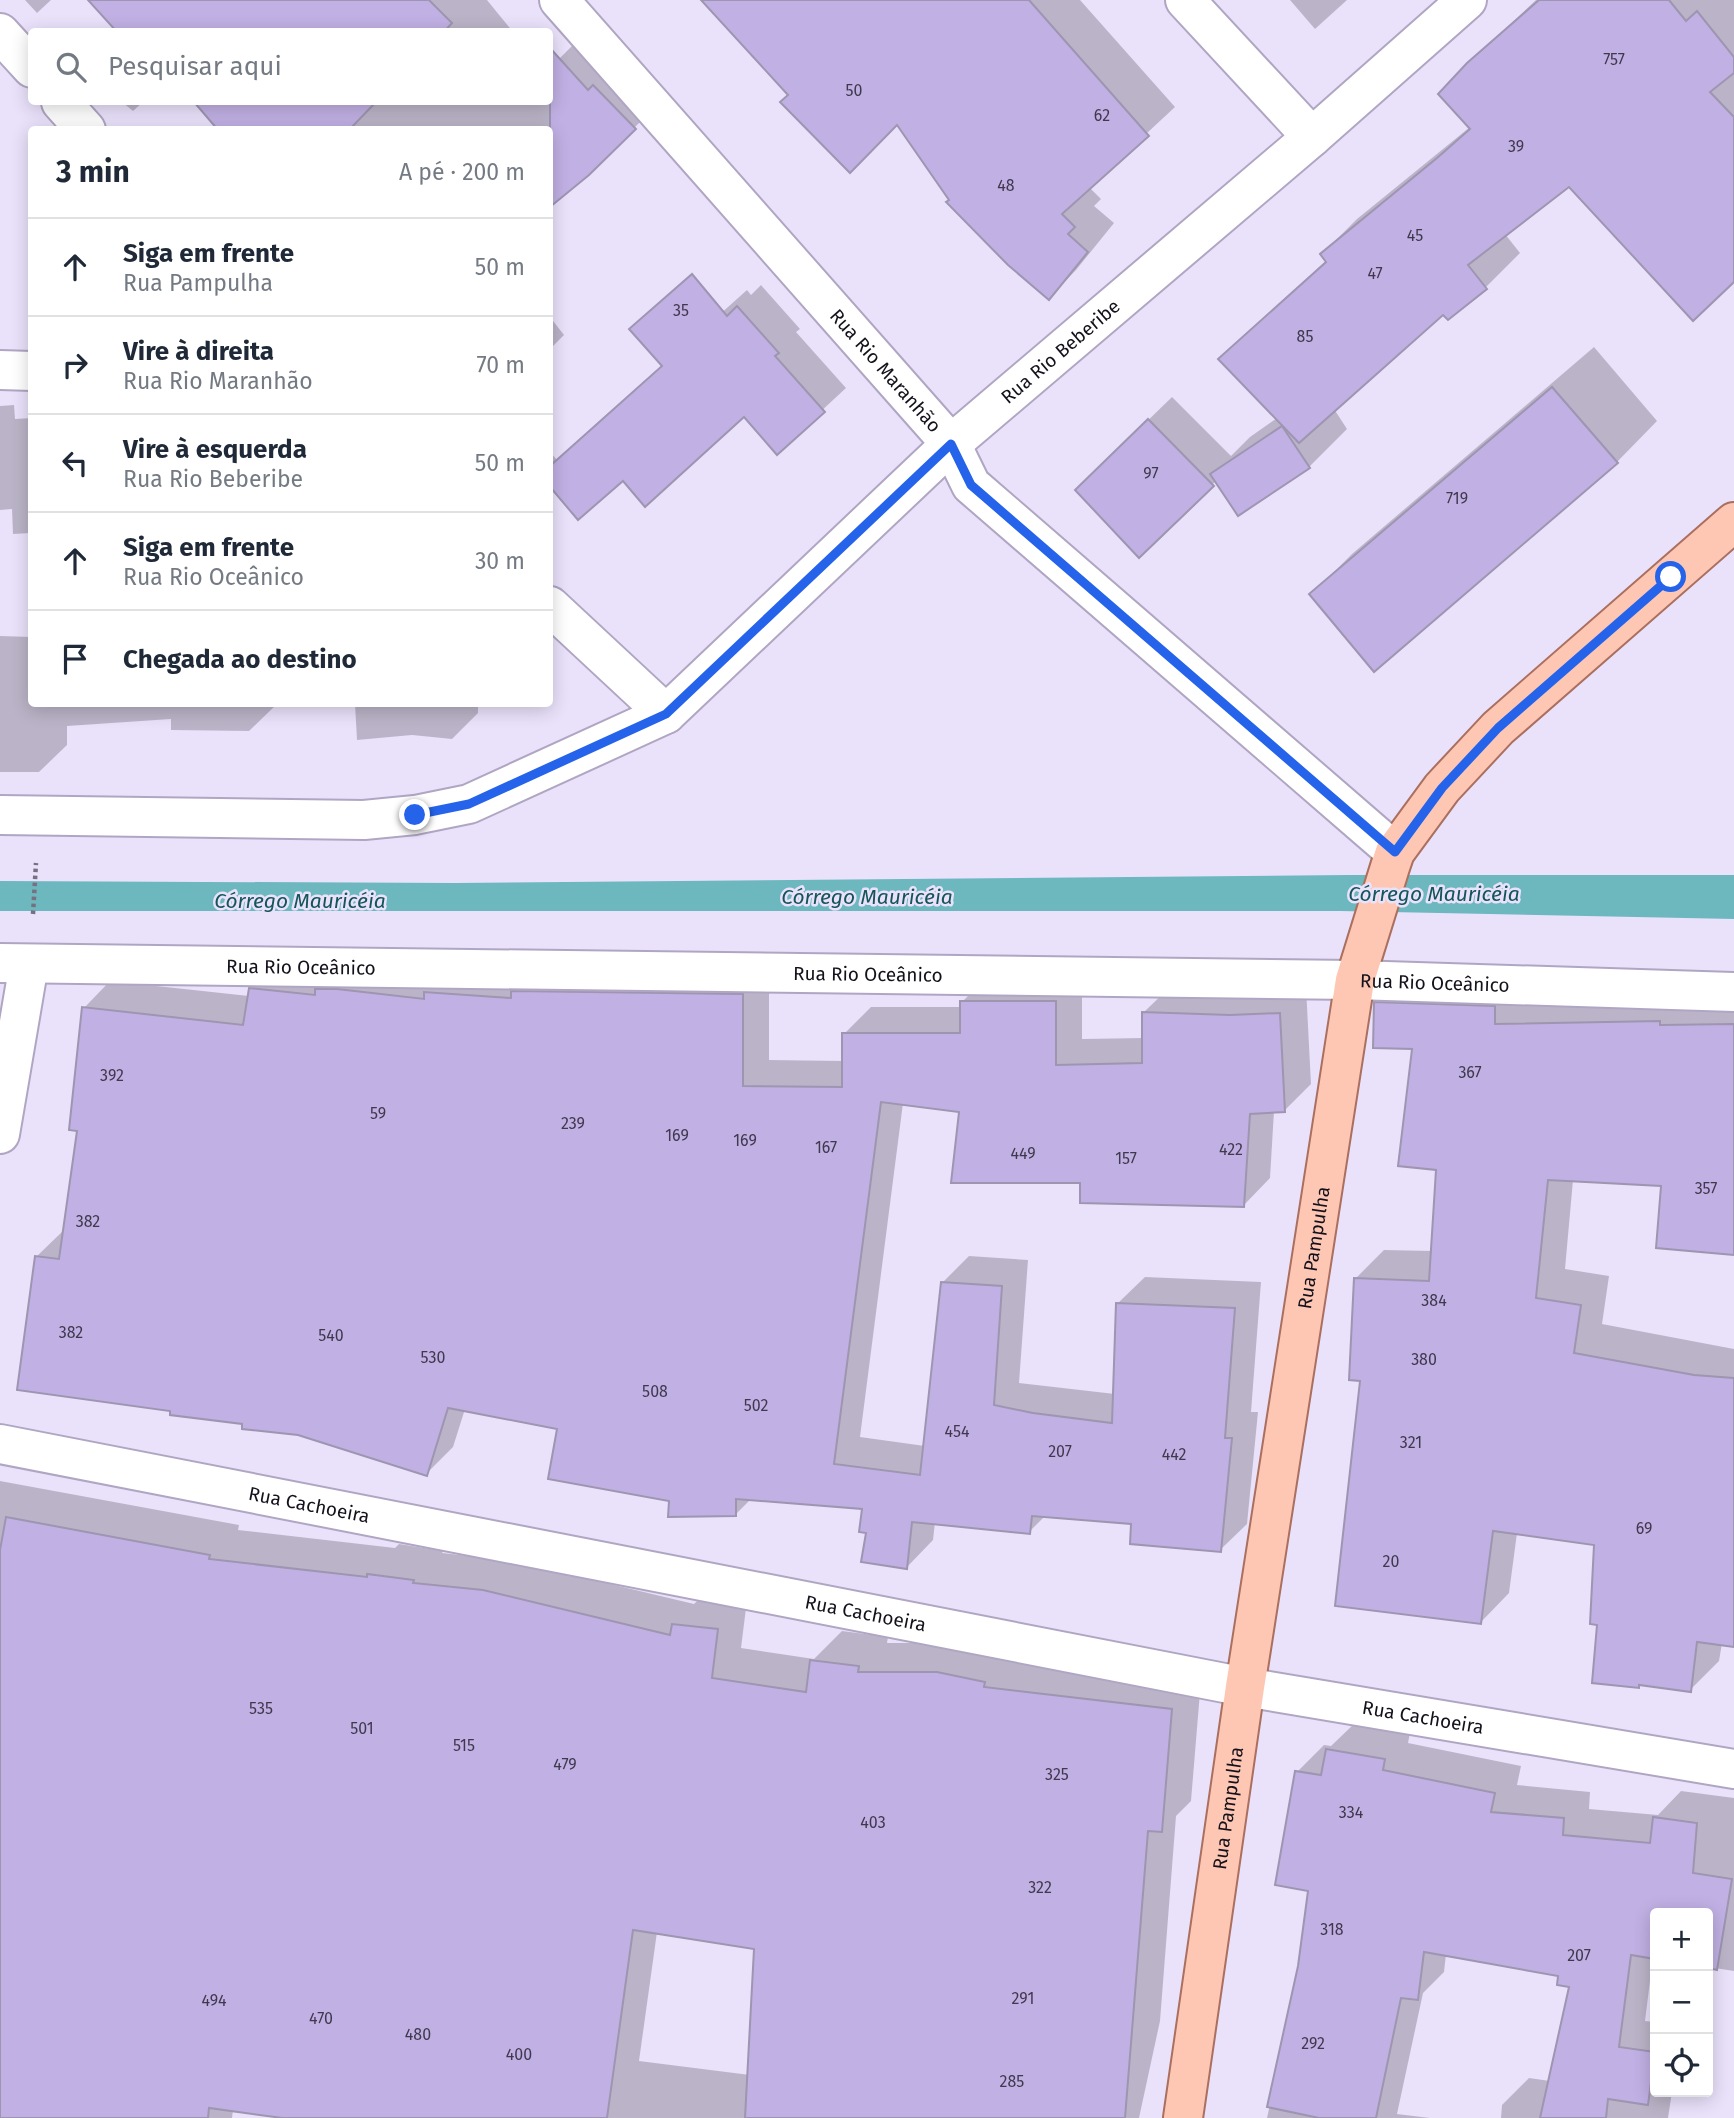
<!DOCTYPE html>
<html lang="pt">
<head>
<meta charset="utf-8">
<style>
	body { margin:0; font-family:"Fira Sans",sans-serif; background:#f2f2f3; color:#1f2937 }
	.controls { position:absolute; right:21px; bottom:21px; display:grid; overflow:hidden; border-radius:7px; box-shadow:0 4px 18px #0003 }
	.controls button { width:63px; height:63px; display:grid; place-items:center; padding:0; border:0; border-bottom:2px solid #e0e1e3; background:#fff; color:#1f2937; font:35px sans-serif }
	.stop { position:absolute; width:21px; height:21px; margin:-16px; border:5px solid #2563eb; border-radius:50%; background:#fff }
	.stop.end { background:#2563eb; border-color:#fff; box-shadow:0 2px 7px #0008 }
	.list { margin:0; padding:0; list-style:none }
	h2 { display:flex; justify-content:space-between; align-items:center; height:91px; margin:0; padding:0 28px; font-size:30px }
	h2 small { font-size:23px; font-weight:400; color:#747a83 }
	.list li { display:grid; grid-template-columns:46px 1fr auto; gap:21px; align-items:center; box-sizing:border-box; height:98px; padding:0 28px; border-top:2px solid #e0e1e3 }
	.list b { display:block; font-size:26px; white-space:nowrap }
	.list p { margin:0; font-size:23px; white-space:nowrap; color:#747a83 }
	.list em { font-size:23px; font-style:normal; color:#747a83 }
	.icon { flex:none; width:38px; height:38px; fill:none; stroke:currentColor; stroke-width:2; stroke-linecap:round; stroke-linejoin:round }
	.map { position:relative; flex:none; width:1734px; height:2118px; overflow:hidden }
	.search { position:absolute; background:#fff; box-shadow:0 4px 18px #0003; left:28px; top:28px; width:525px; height:77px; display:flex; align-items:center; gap:18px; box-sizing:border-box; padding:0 24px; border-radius:7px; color:#747a83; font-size:26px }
	.panel { position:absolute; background:#fff; box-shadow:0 4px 18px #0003; left:28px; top:126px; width:525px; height:581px; border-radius:7px }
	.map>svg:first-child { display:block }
	.water { fill:#6db8bf }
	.shadow { fill:#0003; fill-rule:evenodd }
	.building { fill:#c1b0e4; stroke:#9e95b1; stroke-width:2 }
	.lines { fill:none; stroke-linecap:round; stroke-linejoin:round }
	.minor-casing { stroke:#b0a6c3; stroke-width:42 }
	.major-casing { stroke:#aa6f5e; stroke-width:42 }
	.path { stroke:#767081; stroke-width:4.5; stroke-dasharray:3.5 3.5; stroke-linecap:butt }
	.minor { stroke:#fff; stroke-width:38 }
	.major { stroke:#fdc7b4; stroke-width:38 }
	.route { stroke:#2563eb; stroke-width:9 }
	.labels { text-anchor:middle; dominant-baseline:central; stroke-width:5; stroke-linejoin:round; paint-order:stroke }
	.number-label { font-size:16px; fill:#40394d }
	.street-label { font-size:19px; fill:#15111b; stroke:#eae2fb }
	.water-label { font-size:21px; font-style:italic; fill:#14555a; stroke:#eae2fb }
</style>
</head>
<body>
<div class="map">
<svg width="1734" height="2118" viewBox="0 0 1734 2118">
	<rect width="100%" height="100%" fill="#eae2fb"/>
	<path class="water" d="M 1349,875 L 1734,875 L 1734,919 L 1340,911 L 0,911 L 0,881 L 455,883 Z"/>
	<g class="shadow">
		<path d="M 25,0 L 51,0 L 37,13 Z"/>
		<path d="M 91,0 L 487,0 L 513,32 L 119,32 Z"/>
		<path d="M 703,0 L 1080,0 L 1175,107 L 1089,187 L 1101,199 L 1094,206 L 1114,223 L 1076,270 L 1049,298 L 951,200 L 898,123 L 790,95 Z"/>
		<path d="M 1290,0 L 1347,0 L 1315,29 Z"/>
		<path d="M 1536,0 L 1734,0 L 1734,280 L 1569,184 L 1505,234 L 1520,253 L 1486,287 L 1443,312 L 1334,409 L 1347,429 L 1309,467 L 1238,514 L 1216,481 L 1139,556 L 1100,467 L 1172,397 L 1231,456 L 1250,437 L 1277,418 L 1221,359 L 1327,260 L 1322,254 L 1357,219 L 1470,127 L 1470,62 Z"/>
		<path d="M 585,33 L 660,102 L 588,174 L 550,206 L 550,130 L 221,130 L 196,102 L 550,102 L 550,68 Z"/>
		<path d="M 122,102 L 143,102 L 133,111 Z"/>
		<path d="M 761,285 L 800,329 L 796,332 L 846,388 L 777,452 L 744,414 L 623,479 L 578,518 L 550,484 L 550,452 L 557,460 L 747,290 L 751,295 Z"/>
		<path d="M 550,317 L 564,335 L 550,349 Z"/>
		<path d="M 1594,347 L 1657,421 L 1617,462 L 1311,595 L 1352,554 Z"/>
		<path d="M 14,405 L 15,419 L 32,418 L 32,549 L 31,533 L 13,534 L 12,509 L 0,510 L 0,406 Z"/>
		<path d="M 0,636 L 32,637 L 32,704 L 277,704 L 249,731 L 171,730 L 171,719 L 67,726 L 67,745 L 39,772 L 0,772 Z"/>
		<path d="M 355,704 L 478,704 L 478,713 L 452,739 L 412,735 L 357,740 Z"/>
		<path d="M 277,962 L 769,968 L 769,1060 L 844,1061 L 844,1034 L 871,1007 L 962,1007 L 962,1002 L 989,975 L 1082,975 L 1082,1039 L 1144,1038 L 1144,1012 L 1171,986 L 1306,987 L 1311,1084 L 1284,1111 L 1274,1111 L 1270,1178 L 1244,1205 L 1082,1181 L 961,1110 L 903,1103 L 860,1437 L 925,1446 L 942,1283 L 969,1256 L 1028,1260 L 1019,1383 L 1115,1394 L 1118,1303 L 1145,1277 L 1261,1282 L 1251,1412 L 1258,1412 L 1247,1524 L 1220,1550 L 1133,1522 L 1046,1515 L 1029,1532 L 935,1522 L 933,1540 L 907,1567 L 868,1532 L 864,1507 L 752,1498 L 735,1515 L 670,1499 L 559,1428 L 465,1409 L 453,1447 L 426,1474 L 298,1433 L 172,1410 L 36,1257 L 64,1230 L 79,1129 L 84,1008 L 110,981 L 249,996 L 250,989 Z"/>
		<path d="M 1405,974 L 1734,996 L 1734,1254 L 1663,1184 L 1573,1180 L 1565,1269 L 1609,1276 L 1602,1324 L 1734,1349 L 1734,1645 L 1722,1643 L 1719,1661 L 1690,1690 L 1641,1684 L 1639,1686 L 1599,1623 L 1595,1544 L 1517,1533 L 1509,1593 L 1480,1623 L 1362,1379 L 1355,1279 L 1384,1250 L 1433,1251 L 1437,1169 L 1414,1047 L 1376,1003 Z"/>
		<path d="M 0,1481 L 239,1525 L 238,1530 L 395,1548 L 399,1544 L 443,1551 L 442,1553 L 514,1561 L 694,1604 L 704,1594 L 747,1600 L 741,1648 L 814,1659 L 842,1631 L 888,1637 L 887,1643 L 968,1643 L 1201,1680 L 1191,1801 L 1176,1816 L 1160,2021 L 1139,2118 L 295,2118 L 233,2110 L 232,2118 L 0,2118 ZM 657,1932 L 756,1947 L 750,2075 L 639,2061 Z"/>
		<path d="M 1355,1723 L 1410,1733 L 1408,1743 L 1521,1766 L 1517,1785 L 1590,1792 L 1589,1809 L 1658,1815 L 1681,1791 L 1734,1798 L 1734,1971 L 1708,1967 L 1708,1913 L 1655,1913 L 1655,1958 L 1653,1957 L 1645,2021 L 1655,2022 L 1655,2092 L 1672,2092 L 1668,2118 L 1501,2118 L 1502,2105 L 1529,2078 L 1550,2081 L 1571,1985 L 1560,1975 L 1446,1954 L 1444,1972 L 1423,1993 L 1397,2114 L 1430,2118 L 1267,2118 L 1300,1966 L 1310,1890 L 1297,1772 L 1324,1745 L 1331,1746 Z"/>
	</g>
	<g class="building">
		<path d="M 88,0 L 429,0 L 452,23 L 444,32 L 117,32 Z"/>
		<path d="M 701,0 L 1029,0 L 1149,136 L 1062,214 L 1075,227 L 1068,234 L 1088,252 L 1049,300 L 1008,265 L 946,202 L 949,200 L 897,125 L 850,173 L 780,102 L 788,95 Z"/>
		<path d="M 1539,0 L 1669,0 L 1686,21 L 1697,11 L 1734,57 L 1734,73 L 1710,92 L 1734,117 L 1734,282 L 1693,321 L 1569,187 L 1468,265 L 1487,289 L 1448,320 L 1443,315 L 1299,443 L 1218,359 L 1326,262 L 1320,254 L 1437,158 L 1470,129 L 1438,94 L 1467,63 Z"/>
		<path d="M 550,48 L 588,90 L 593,85 L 636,129 L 589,175 L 550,207 Z"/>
		<path d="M 194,102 L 376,102 L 349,130 L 218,130 Z"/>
		<path d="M 692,274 L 727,316 L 737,306 L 779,353 L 775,356 L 825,412 L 777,455 L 744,417 L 645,507 L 623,481 L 578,520 L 550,487 L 550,466 L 662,366 L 629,329 Z"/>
		<path d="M 1552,387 L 1618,463 L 1374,672 L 1309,594 Z"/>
		<path d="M 1148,419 L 1214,486 L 1139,558 L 1075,490 Z"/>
		<path d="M 1282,426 L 1310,468 L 1238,516 L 1210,474 Z"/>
		<path d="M 249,988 L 315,995 L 315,989 L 337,989 L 424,999 L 424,992 L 511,998 L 511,991 L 743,994 L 743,1086 L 842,1087 L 842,1033 L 960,1033 L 960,1001 L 1056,1001 L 1056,1065 L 1142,1063 L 1142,1012 L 1230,1015 L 1280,1013 L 1285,1112 L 1250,1114 L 1244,1207 L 1080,1203 L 1080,1183 L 951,1183 L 959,1112 L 881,1102 L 834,1464 L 920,1475 L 941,1282 L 1002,1286 L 994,1405 L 1033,1413 L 1112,1423 L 1116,1303 L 1235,1308 L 1225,1438 L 1232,1438 L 1221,1552 L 1130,1544 L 1131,1524 L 1032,1516 L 1030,1534 L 912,1522 L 907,1569 L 861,1562 L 866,1533 L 859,1532 L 862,1509 L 736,1499 L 736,1516 L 668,1517 L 669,1501 L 548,1479 L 557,1429 L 448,1408 L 427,1476 L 298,1435 L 242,1429 L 242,1424 L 170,1415 L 170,1411 L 17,1390 L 35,1256 L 59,1259 L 77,1131 L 69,1130 L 82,1007 L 243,1025 Z"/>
		<path d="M 1374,1002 L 1495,1006 L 1495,1024 L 1660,1021 L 1660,1025 L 1734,1024 L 1734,1255 L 1656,1248 L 1661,1186 L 1548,1180 L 1536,1298 L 1581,1305 L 1574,1353 L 1694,1375 L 1734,1378 L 1734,1647 L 1697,1642 L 1691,1692 L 1639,1685 L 1639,1688 L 1592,1683 L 1597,1625 L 1590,1624 L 1594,1545 L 1493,1531 L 1481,1624 L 1335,1606 L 1360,1381 L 1349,1380 L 1354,1278 L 1429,1281 L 1436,1170 L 1398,1166 L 1412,1049 L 1373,1048 Z"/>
		<path d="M 6,1517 L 210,1555 L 209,1559 L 367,1577 L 367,1574 L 414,1580 L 413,1583 L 483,1590 L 670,1635 L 672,1624 L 718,1629 L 712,1678 L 806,1692 L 810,1660 L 859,1666 L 858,1672 L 937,1672 L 985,1682 L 984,1687 L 1172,1709 L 1162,1832 L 1148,1831 L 1125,2118 L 745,2118 L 754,1949 L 633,1930 L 607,2118 L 282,2118 L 209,2108 L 208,2118 L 0,2118 L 0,1550 Z"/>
		<path d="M 1326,1749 L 1385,1759 L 1383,1770 L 1495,1793 L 1491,1812 L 1564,1818 L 1563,1835 L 1650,1843 L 1653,1817 L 1697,1823 L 1693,1873 L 1732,1879 L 1717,1970 L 1708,1968 L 1708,1913 L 1655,1913 L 1655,1959 L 1631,1955 L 1619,2047 L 1655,2052 L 1648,2105 L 1608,2099 L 1606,2118 L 1540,2118 L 1569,1987 L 1557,1985 L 1558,1976 L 1424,1952 L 1418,2000 L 1401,1998 L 1376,2118 L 1319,2118 L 1267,2107 L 1298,1966 L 1308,1891 L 1275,1885 L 1295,1771 L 1321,1775 Z"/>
	</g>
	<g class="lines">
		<defs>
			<g id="minor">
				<path id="s1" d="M 559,0 L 951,444 L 971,485 L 1395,852"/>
				<path d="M 1185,0 L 1312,137"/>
				<path d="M 0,33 L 32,68"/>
				<path d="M 61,102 L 86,130"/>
				<path d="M 0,370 L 32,371"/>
				<path d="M 550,606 L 666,714"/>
				<path id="s2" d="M 0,815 L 364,820 L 415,815 L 469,804 L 666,714 L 951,444 L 1312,137 L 1467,0"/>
				<path id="s3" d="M 0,963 L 1355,980 L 1734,992"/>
				<path d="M 0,1134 L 29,964"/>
				<path id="s4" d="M 0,1444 L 1245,1687 L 1734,1769"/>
			</g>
			<g id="major">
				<path id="s5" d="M 1183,2118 L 1245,1687 L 1355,980 L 1390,867 L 1395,852 L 1442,788 L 1498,728 L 1734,522"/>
			</g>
		</defs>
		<use href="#minor" class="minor-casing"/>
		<use href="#major" class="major-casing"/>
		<path class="path" d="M 33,914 L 36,863"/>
		<use href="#minor" class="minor"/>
		<use href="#major" class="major"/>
	</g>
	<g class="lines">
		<path class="route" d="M 415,815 L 469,804 L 666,714 L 951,444 L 971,485 L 1395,852 L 1442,788 L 1498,728 L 1671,577"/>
	</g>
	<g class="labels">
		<g class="number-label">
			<text x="1614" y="59">757</text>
			<text x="854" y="90">50</text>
			<text x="1102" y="115">62</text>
			<text x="1516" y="146">39</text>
			<text x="1006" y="185">48</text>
			<text x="1415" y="235">45</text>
			<text x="1375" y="273">47</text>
			<text x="681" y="310">35</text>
			<text x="1305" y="336">85</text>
			<text x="1151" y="473">97</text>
			<text x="1457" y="498">719</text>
			<text x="1470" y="1072">367</text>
			<text x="112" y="1075">392</text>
			<text x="378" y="1113">59</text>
			<text x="573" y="1123">239</text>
			<text x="677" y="1135">169</text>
			<text x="745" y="1140">169</text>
			<text x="826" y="1147">167</text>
			<text x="1231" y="1149">422</text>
			<text x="1023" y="1153">449</text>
			<text x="1126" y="1158">157</text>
			<text x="1706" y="1188">357</text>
			<text x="88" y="1221">382</text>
			<text x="1434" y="1300">384</text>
			<text x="71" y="1332">382</text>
			<text x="331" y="1335">540</text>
			<text x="433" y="1357">530</text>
			<text x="1424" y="1359">380</text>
			<text x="655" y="1391">508</text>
			<text x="756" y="1405">502</text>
			<text x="957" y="1431">454</text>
			<text x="1411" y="1442">321</text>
			<text x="1060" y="1451">207</text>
			<text x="1174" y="1454">442</text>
			<text x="1644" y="1528">69</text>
			<text x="1391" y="1561">20</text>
			<text x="261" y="1708">535</text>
			<text x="362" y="1728">501</text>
			<text x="464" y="1745">515</text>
			<text x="565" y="1764">479</text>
			<text x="1057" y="1774">325</text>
			<text x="1351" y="1812">334</text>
			<text x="873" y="1822">403</text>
			<text x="1040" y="1887">322</text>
			<text x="1332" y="1929">318</text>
			<text x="1579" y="1955">207</text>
			<text x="1023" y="1998">291</text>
			<text x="214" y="2000">494</text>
			<text x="321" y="2018">470</text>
			<text x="418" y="2034">480</text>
			<text x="1313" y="2043">292</text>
			<text x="519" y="2054">400</text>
			<text x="1012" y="2081">285</text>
		</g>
		<g class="street-label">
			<text stroke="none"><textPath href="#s2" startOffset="1223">Rua Rio Beberibe</textPath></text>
			<text stroke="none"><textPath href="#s1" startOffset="494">Rua Rio Maranhão</textPath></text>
			<text stroke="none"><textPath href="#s3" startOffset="301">Rua Rio Oceânico</textPath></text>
			<text stroke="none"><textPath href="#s3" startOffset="868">Rua Rio Oceânico</textPath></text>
			<text stroke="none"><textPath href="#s3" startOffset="1435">Rua Rio Oceânico</textPath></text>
			<text stroke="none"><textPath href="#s5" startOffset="880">Rua Pampulha</textPath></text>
			<text stroke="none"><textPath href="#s4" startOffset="315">Rua Cachoeira</textPath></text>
			<text stroke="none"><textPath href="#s4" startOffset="882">Rua Cachoeira</textPath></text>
			<text stroke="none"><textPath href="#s4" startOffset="1449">Rua Cachoeira</textPath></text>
			<text stroke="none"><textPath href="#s5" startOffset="313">Rua Pampulha</textPath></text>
		</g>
		<g class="water-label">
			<text x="1434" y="894">Córrego Mauricéia</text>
			<text x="867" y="897">Córrego Mauricéia</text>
			<text x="300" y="901">Córrego Mauricéia</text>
		</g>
	</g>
</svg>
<div class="controls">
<button>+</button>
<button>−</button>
<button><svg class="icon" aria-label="locate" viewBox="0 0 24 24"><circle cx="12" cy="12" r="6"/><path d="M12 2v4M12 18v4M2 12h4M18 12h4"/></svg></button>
</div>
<div class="stop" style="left:1671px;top:577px"></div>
<div class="stop end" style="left:415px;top:815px"></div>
<div class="search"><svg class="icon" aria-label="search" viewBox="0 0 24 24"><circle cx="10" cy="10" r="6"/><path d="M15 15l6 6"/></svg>Pesquisar aqui</div>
<section class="panel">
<h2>3 min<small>A pé · 200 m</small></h2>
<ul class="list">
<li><svg class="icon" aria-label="ahead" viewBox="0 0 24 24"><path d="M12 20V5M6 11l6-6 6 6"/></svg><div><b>Siga em frente</b><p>Rua Pampulha</p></div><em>50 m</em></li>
<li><svg class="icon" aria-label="right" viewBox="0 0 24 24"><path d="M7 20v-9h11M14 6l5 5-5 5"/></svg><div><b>Vire à direita</b><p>Rua Rio Maranhão</p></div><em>70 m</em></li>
<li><svg class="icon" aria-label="left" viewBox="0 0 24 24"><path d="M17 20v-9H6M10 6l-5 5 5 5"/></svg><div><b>Vire à esquerda</b><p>Rua Rio Beberibe</p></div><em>50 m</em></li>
<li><svg class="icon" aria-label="ahead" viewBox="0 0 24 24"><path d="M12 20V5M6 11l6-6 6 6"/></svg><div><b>Siga em frente</b><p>Rua Rio Oceânico</p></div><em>30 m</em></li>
<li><svg class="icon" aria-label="arrive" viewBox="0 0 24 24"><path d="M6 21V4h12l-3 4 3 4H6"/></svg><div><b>Chegada ao destino</b></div></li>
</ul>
</section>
</div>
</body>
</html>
